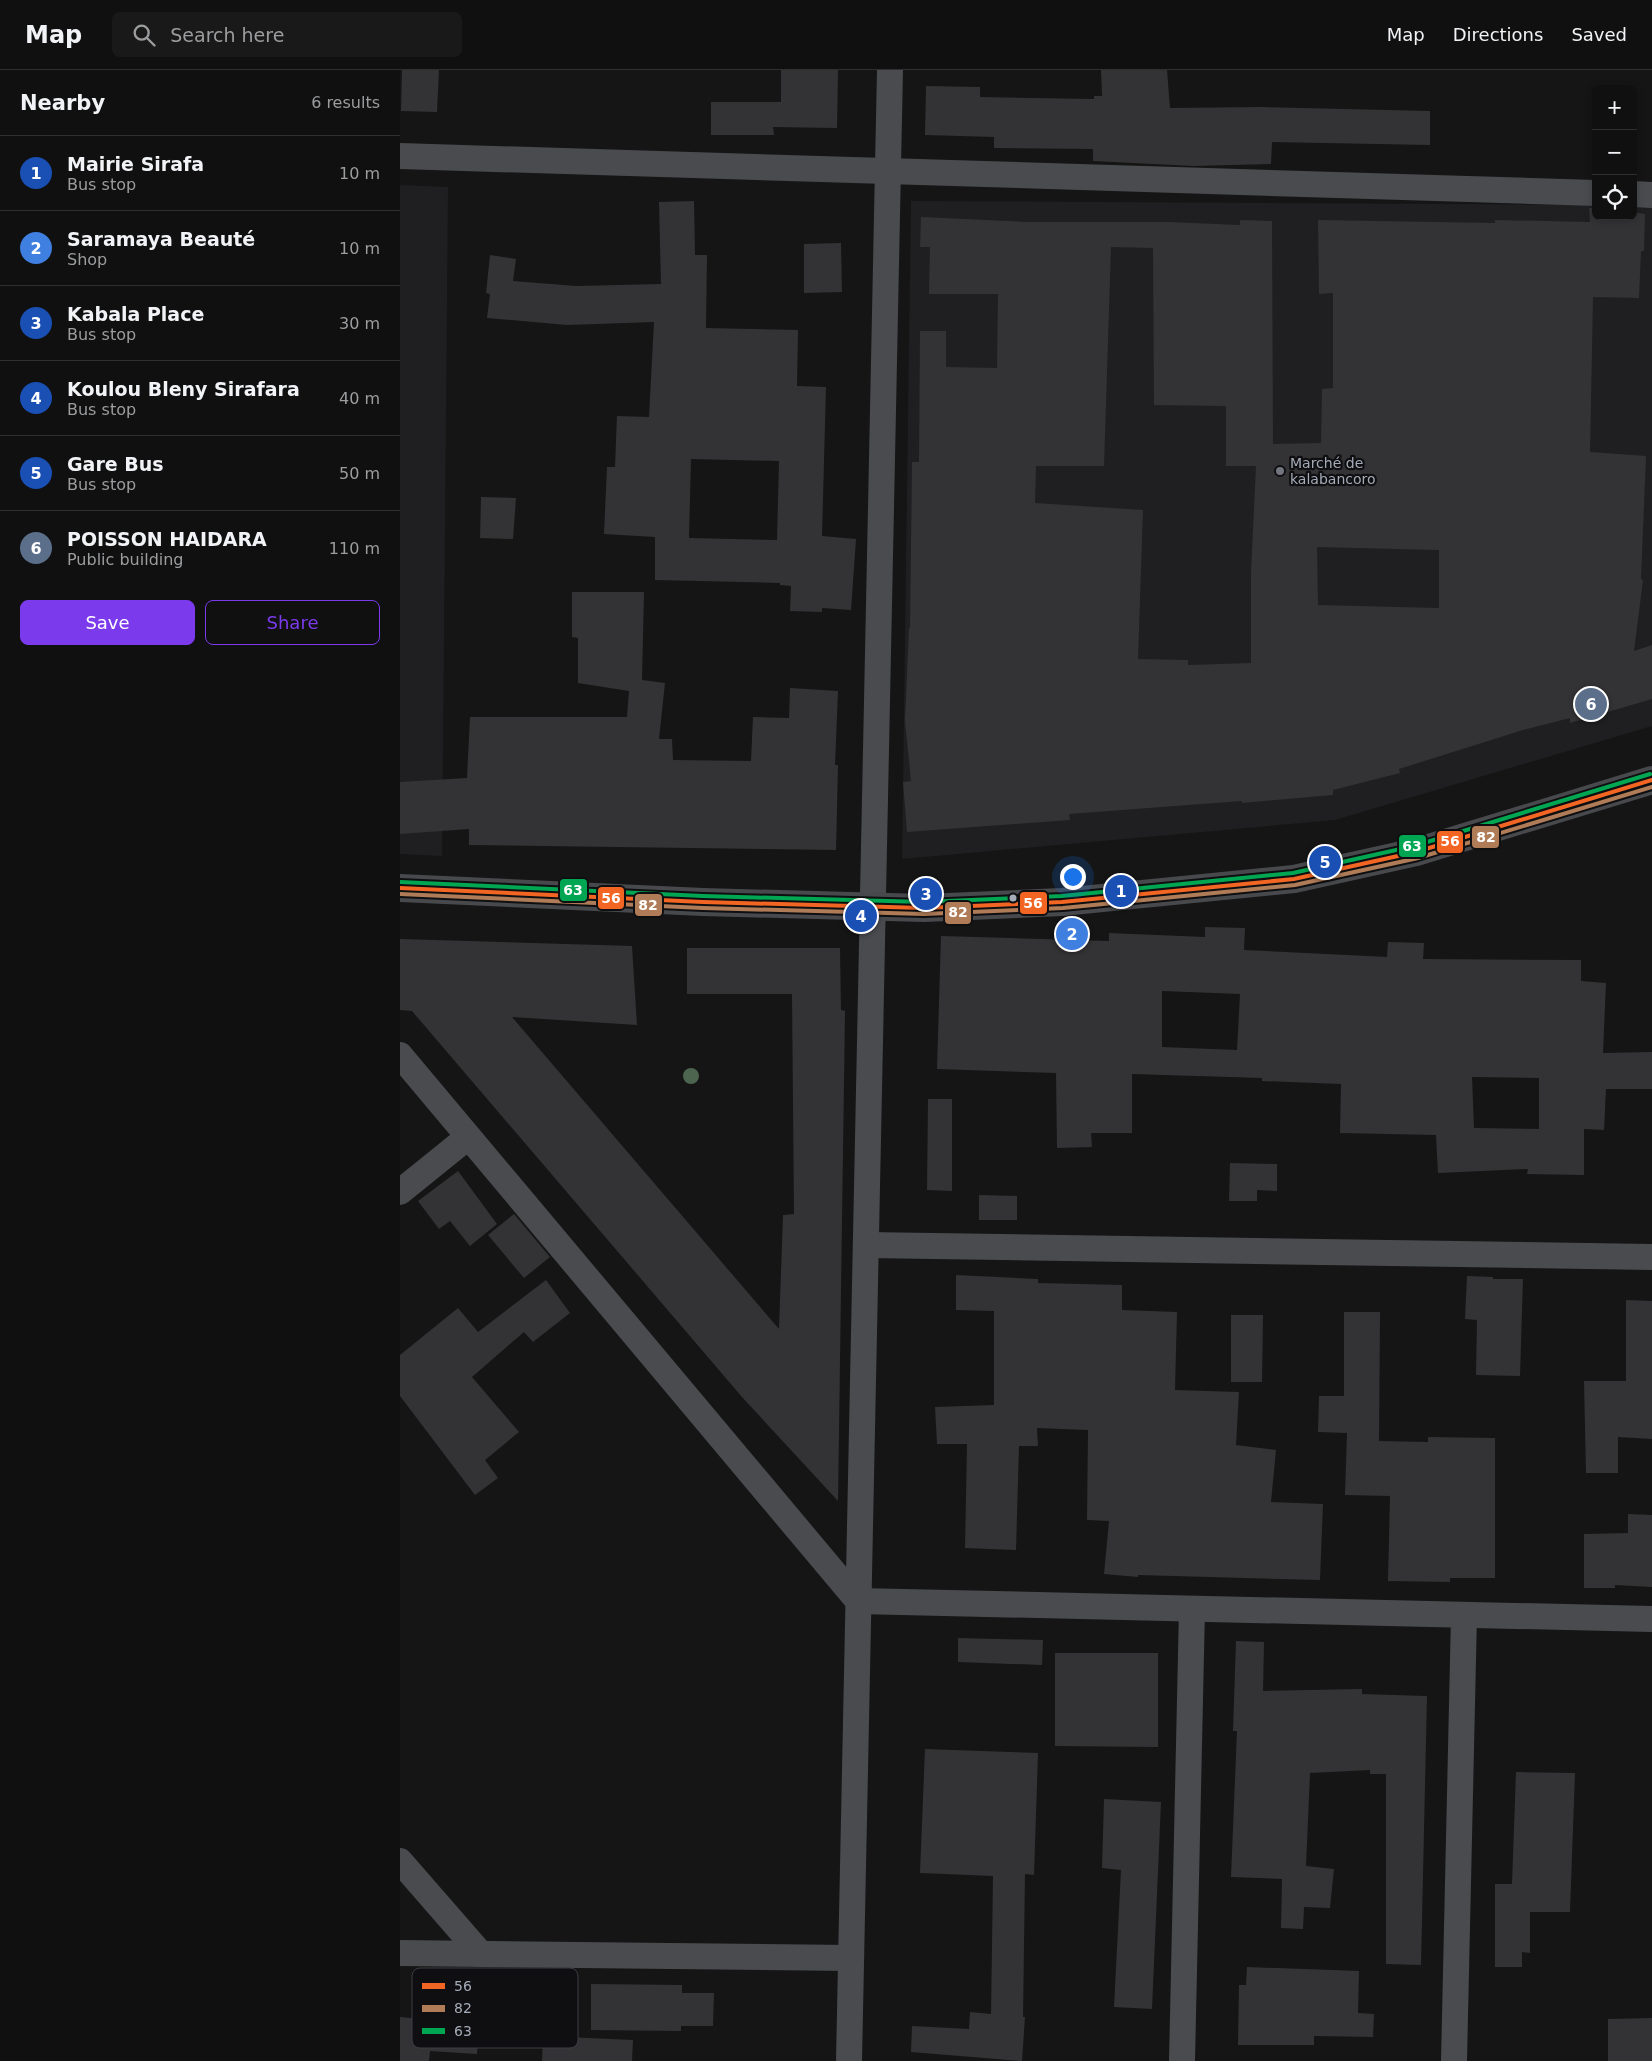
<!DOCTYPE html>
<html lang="en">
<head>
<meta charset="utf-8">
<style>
	body { margin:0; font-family:"DejaVu Sans",sans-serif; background:#191919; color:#f1f3f6 }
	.controls { position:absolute; right:15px; top:15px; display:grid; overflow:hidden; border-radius:8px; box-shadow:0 2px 8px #0003 }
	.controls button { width:45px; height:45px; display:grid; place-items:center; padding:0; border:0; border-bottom:1px solid #303030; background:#101010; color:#f1f3f6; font:25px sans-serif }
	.you { position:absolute; left:672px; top:806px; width:18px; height:18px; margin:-12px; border:4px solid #fff; border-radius:50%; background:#1a73e8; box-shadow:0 0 0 8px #1a73e833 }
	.badge { display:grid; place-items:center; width:32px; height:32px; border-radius:50%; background:#7c3aed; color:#fff; font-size:16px; font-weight:700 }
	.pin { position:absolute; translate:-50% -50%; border:2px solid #fff; box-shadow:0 1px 5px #0006 }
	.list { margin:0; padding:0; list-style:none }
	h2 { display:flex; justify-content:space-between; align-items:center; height:65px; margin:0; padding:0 20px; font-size:21px }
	h2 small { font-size:16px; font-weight:400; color:#9c9d9f }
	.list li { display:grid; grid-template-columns:32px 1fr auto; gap:15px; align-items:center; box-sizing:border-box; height:75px; padding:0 20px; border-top:1px solid #303030 }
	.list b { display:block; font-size:19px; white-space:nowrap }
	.list p { margin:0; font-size:16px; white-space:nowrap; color:#9c9d9f }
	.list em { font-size:16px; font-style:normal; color:#9c9d9f }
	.actions { display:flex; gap:10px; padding:15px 20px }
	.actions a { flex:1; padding:11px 0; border:1px solid #7c3aed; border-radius:8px; text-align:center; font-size:18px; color:#7c3aed }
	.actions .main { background:#7c3aed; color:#fff }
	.icon { flex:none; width:28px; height:28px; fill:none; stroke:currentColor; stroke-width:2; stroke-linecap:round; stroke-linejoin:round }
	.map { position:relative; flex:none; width:1252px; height:1991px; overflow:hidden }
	header { display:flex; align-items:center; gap:30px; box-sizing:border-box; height:70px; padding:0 25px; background:#101010; border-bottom:1px solid #303030 }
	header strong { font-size:24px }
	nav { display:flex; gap:28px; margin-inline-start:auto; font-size:18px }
	.search { width:350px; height:45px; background:#191919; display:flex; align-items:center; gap:12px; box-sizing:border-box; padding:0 18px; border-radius:8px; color:#9c9d9f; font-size:19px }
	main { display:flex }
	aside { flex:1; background:#101010 }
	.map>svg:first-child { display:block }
	.built { fill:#1f1f21 }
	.building { fill:#333335; fill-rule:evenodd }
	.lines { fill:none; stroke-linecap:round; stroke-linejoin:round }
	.street { stroke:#494b4e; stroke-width:26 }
	.secondary { stroke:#48494d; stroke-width:28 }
	.bus-1-casing { stroke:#0f0f11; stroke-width:8 }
	.bus-2-casing { stroke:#0f0f11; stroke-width:8 }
	.bus-3-casing { stroke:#0f0f11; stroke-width:8 }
	.bus-1 { stroke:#f26522; stroke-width:4 }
	.bus-2 { stroke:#b07c57; stroke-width:4 }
	.bus-3 { stroke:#00a651; stroke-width:4 }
	.tree { fill:#4d644e }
	.poi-dot { fill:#73767f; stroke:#0f0f11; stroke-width:2 }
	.bus-dot { fill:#a5abb8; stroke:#0f0f11; stroke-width:2 }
	.labels { text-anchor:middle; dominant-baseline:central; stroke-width:4.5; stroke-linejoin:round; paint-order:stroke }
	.poi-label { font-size:14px; fill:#a5abb8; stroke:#0f0f11; text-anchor:start }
	.key { fill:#0f0f11; stroke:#3c3e43; stroke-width:1 }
	.key-label { font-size:14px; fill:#a5abb8 }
	.line-badge { stroke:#0f0f11; stroke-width:2 }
	.badge-label { font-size:14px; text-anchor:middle; font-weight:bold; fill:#fff }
</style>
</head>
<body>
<header>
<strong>Map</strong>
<div class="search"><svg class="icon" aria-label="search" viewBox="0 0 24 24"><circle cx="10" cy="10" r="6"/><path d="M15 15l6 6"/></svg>Search here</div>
<nav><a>Map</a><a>Directions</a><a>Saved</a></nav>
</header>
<main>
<aside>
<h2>Nearby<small>6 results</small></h2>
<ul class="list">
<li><span class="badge" style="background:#1a4fb4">1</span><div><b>Mairie Sirafa</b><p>Bus stop</p></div><em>10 m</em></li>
<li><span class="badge" style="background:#3f7fe0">2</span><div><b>Saramaya Beauté</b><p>Shop</p></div><em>10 m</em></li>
<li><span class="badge" style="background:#1a4fb4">3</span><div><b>Kabala Place</b><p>Bus stop</p></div><em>30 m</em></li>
<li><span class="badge" style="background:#1a4fb4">4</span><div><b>Koulou Bleny Sirafara</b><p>Bus stop</p></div><em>40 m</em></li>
<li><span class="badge" style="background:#1a4fb4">5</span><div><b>Gare Bus</b><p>Bus stop</p></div><em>50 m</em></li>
<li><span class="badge" style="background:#5c6f8a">6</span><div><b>POISSON HAIDARA</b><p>Public building</p></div><em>110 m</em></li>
</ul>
<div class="actions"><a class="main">Save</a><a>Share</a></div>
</aside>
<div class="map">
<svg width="1252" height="1991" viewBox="0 0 1252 1991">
	<rect width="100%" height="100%" fill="#151515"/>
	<g class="built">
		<path d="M 0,115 L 48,117 L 42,786 L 0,784 Z"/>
		<path d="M 511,131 L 1196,135 L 1196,146 L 1233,146 L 1233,136 L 1252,136 L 1252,656 L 935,750 L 502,789 Z"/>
	</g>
	<g class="building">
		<path d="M 2,0 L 39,0 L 37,42 L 1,41 Z"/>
		<path d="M 381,0 L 438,0 L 437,58 L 373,57 L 374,65 L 311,65 L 311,32 L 381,32 Z"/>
		<path d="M 701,0 L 767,0 L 770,38 L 862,37 L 1030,41 L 1030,75 L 872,72 L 871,94 L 793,96 L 693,91 L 693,79 L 594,78 L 594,67 L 525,65 L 526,16 L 580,17 L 580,27 L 694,29 L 694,26 L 702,26 Z"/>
		<path d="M 294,131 L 295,185 L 307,185 L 306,258 L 398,260 L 397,316 L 426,317 L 422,466 L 456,469 L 451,540 L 422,538 L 422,542 L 390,541 L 391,516 L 380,515 L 380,513 L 255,510 L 255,467 L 204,464 L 207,397 L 215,397 L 217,346 L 249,347 L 254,252 L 167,255 L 87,248 L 90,224 L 86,223 L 90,185 L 116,189 L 113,211 L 176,216 L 261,214 L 259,132 ZM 291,389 L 379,391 L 377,470 L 289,468 Z"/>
		<path d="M 1189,138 L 1196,138 L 1196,146 L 1233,146 L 1233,142 L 1245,144 L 1244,181 L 1241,181 L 1239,228 L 1193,227 L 1190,382 L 1246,386 L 1241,509 L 1243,510 L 1234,581 L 1252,575 L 1252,629 L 1170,653 L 1170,648 L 1123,660 L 999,699 L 1000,703 L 933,720 L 933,725 L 842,733 L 842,731 L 669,744 L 670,750 L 507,762 L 503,712 L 511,711 L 505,651 L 509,558 L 510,558 L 512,392 L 519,392 L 520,261 L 546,261 L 546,297 L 597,298 L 598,224 L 529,224 L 530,177 L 520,177 L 521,147 L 626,152 L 768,152 L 840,155 L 840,150 L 872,151 L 873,374 L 921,373 L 922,319 L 933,318 L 933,223 L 919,224 L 918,150 L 1095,153 L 1095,150 L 1190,152 ZM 711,177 L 753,178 L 754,335 L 826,336 L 826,396 L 856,396 L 851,503 L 851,593 L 788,595 L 788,590 L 738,589 L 743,440 L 635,433 L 636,396 L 704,396 ZM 917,477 L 1039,480 L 1039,538 L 918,535 Z"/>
		<path d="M 441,173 L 442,222 L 404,223 L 404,174 Z"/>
		<path d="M 81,427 L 116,428 L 113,469 L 80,468 Z"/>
		<path d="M 172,522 L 244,522 L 242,610 L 265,613 L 259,669 L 272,669 L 273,690 L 351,691 L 353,647 L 389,648 L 390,618 L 438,621 L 435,695 L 438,695 L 436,780 L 69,775 L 69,759 L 0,764 L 0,712 L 67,708 L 70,647 L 227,647 L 229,621 L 178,613 L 178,568 L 172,567 Z"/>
		<path d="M 805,857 L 845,858 L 844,880 L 987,887 L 988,872 L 1024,873 L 1023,889 L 1181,890 L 1181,911 L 1206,913 L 1203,983 L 1252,982 L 1252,1019 L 1206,1019 L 1204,1060 L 1184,1059 L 1184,1105 L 1127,1104 L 1128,1099 L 1038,1103 L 1036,1065 L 940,1063 L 941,1014 L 862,1011 L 862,1008 L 732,1004 L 732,1063 L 691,1063 L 692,1077 L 657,1078 L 656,1003 L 537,999 L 541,866 L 709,871 L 709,863 L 805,867 ZM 762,921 L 840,924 L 837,980 L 762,977 ZM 1072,1007 L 1139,1008 L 1139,1059 L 1074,1058 Z"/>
		<path d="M 0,869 L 232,876 L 237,955 L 112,947 L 379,1259 L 383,1145 L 394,1144 L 392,924 L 287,924 L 287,878 L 440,878 L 441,940 L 445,941 L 438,1431 L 342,1327 L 12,941 L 0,940 Z"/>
		<path d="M 528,1029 L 552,1029 L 552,1121 L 527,1120 Z"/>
		<path d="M 830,1093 L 877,1094 L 877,1121 L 857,1120 L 857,1131 L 829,1131 Z"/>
		<path d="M 58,1101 L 97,1154 L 70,1176 L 50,1151 L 39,1159 L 18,1131 Z"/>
		<path d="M 579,1125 L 617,1126 L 617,1150 L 579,1150 Z"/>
		<path d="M 114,1144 L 150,1187 L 124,1208 L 88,1165 Z"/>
		<path d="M 556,1205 L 638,1209 L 638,1213 L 722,1215 L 722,1240 L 777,1242 L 775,1320 L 839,1322 L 836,1375 L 876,1380 L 871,1432 L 923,1434 L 920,1510 L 738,1505 L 738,1507 L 704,1504 L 709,1451 L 687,1450 L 688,1360 L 637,1358 L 638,1376 L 619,1376 L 616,1480 L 565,1478 L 567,1374 L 537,1374 L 535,1337 L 594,1335 L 594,1241 L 556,1240 Z"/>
		<path d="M 1067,1206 L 1093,1207 L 1093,1209 L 1123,1209 L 1120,1306 L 1076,1305 L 1077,1250 L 1065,1249 Z"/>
		<path d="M 146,1210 L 170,1243 L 133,1272 L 124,1262 L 72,1307 L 119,1362 L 85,1390 L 98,1408 L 75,1425 L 0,1326 L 0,1285 L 58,1238 L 78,1262 Z"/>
		<path d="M 1226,1230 L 1252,1231 L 1252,1369 L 1218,1367 L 1218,1403 L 1186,1403 L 1184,1311 L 1226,1311 Z"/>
		<path d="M 944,1242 L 980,1242 L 979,1371 L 1028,1372 L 1028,1367 L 1095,1368 L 1095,1508 L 1050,1508 L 1050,1512 L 988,1511 L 990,1426 L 945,1425 L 947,1363 L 918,1362 L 919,1326 L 944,1326 Z"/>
		<path d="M 831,1245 L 863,1245 L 862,1312 L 831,1312 Z"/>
		<path d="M 1228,1444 L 1252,1445 L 1252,1517 L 1215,1515 L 1215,1518 L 1184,1518 L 1184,1464 L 1228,1463 Z"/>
		<path d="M 558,1568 L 643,1570 L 642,1595 L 558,1592 Z"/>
		<path d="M 836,1571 L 864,1572 L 863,1621 L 962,1619 L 962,1624 L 1027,1626 L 1021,1895 L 986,1894 L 986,1704 L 970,1704 L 970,1700 L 910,1703 L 906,1796 L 934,1799 L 930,1838 L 904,1837 L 903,1859 L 881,1858 L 882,1809 L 831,1807 L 837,1661 L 833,1661 Z"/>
		<path d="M 655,1583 L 758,1583 L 758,1677 L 655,1676 Z"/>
		<path d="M 525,1679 L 638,1683 L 634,1805 L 625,1804 L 623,1947 L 625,1947 L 622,1991 L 511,1982 L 512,1956 L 569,1959 L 570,1942 L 591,1944 L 593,1806 L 520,1803 Z"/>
		<path d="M 1116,1702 L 1175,1703 L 1170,1842 L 1130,1842 L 1130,1883 L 1122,1882 L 1122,1897 L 1095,1897 L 1095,1814 L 1112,1814 Z"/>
		<path d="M 704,1729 L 761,1732 L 752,1939 L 714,1937 L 721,1800 L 702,1798 Z"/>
		<path d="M 847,1897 L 959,1901 L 958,1943 L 974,1944 L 973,1967 L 914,1966 L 914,1975 L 838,1975 L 839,1915 L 846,1915 Z"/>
		<path d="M 191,1914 L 282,1915 L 282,1923 L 314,1923 L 313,1956 L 281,1956 L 281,1961 L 191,1960 Z"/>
		<path d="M 48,1916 L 78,1919 L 74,1959 L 79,1959 L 77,1984 L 30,1981 L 29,1991 L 0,1991 L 0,1947 L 43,1951 Z"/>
		<path d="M 1252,1948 L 1252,1991 L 1208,1991 L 1208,1949 Z"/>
		<path d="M 143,1966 L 233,1970 L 232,1991 L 142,1991 Z"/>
	</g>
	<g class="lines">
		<g class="street">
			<path d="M 0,86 L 1196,123"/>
			<path d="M 1233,124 L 1252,125"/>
			<path d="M 0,985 L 458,1531 L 1252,1549"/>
			<path d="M 0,1122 L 68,1067"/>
			<path d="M 466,1175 L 1252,1187"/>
			<path d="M 0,1791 L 81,1884"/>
			<path d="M 0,1883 L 451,1888"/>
			<path d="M 449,1991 L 490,0"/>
			<path d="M 782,1991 L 792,1539"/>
			<path d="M 1054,1991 L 1064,1545"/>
		</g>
		<path class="secondary" d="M 0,818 L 303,832 L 524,838 L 662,832 L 894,809 L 1016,782 L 1252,710"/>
		<defs>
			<path id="bus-1" d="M 0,818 L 303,832 L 524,838 L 662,832 L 894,809 L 1016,782 L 1252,710"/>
			<path id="bus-2" d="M 0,824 L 303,838 L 524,844 L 663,838 L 895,815 L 1018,788 L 1252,717"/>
			<path id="bus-3" d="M 0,812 L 303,826 L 524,832 L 662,826 L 893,803 L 1014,776 L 1250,704"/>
		</defs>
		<use href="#bus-1" class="bus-1-casing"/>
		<use href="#bus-2" class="bus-2-casing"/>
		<use href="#bus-3" class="bus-3-casing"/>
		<use href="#bus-1" class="bus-1"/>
		<use href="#bus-2" class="bus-2"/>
		<use href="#bus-3" class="bus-3"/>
	</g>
	<circle class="tree" cx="291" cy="1006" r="8"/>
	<circle class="poi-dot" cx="880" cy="401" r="5"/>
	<circle class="bus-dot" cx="613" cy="828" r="4.5"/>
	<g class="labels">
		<g class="poi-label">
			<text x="890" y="393">Marché de<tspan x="890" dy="16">kalabancoro</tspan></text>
		</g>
	</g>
	<rect x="12" y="1898" width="166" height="80" rx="8" class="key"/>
	<rect x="22" y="1913" width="23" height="6" fill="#f26522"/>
	<rect x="22" y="1935" width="23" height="7" fill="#b07c57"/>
	<rect x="22" y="1958" width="23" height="6" fill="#00a651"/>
	<g class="key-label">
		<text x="54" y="1921">56</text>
		<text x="54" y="1943">82</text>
		<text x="54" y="1966">63</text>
	</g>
	<g class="line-badge">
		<rect x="1071" y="755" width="29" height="24" rx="5" fill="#b07c57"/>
		<rect x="1036" y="760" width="28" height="24" rx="5" fill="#f26522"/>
		<rect x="998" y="764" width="29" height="24" rx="5" fill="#00a651"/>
		<rect x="159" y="808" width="29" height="24" rx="5" fill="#00a651"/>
		<rect x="197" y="816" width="28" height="24" rx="5" fill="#f26522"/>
		<rect x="619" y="821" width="29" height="24" rx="5" fill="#f26522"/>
		<rect x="234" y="823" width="29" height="24" rx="5" fill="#b07c57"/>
		<rect x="544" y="831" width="28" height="24" rx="5" fill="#b07c57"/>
	</g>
	<g class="badge-label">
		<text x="1086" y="772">82</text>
		<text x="1050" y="776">56</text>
		<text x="1012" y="781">63</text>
		<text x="173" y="825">63</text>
		<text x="211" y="833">56</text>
		<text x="633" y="838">56</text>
		<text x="248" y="840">82</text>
		<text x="558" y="847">82</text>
	</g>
</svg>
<div class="controls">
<button>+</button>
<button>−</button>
<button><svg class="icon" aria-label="locate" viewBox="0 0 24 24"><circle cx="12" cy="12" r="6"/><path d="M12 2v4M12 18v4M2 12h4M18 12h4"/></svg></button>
</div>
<div class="you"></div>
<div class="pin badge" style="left:721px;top:821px;background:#1a4fb4">1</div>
<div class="pin badge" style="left:672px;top:864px;background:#3f7fe0">2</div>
<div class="pin badge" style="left:526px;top:824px;background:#1a4fb4">3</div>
<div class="pin badge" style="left:461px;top:846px;background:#1a4fb4">4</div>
<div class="pin badge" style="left:925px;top:792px;background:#1a4fb4">5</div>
<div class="pin badge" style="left:1191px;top:634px;background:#5c6f8a">6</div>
</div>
</main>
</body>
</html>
